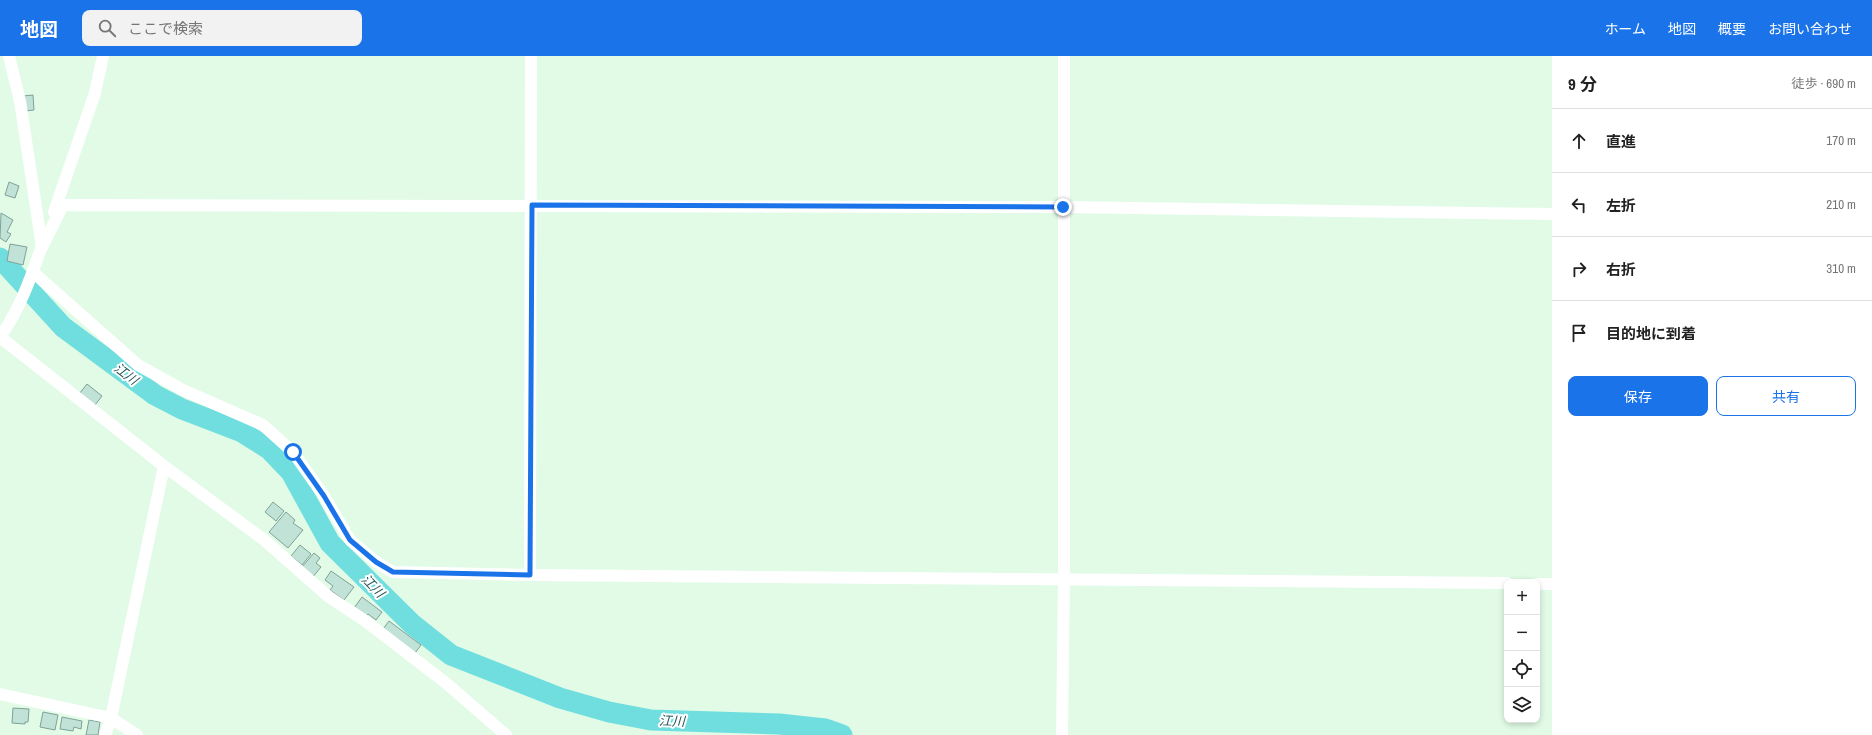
<!DOCTYPE html>
<html lang="ja">
<head>
<meta charset="utf-8">
<style>
	body { margin:0; font-family:"Archivo Narrow","Noto Sans JP",sans-serif; background:#f2f2f2; color:#222 }
	.controls { position:absolute; right:12px; bottom:12px; display:grid; overflow:hidden; border-radius:8px; box-shadow:0 2px 6px #0003 }
	.controls button { width:36px; height:36px; display:grid; place-items:center; padding:0; border:0; border-bottom:1px solid #e0e0e0; background:#fff; color:#222; font:20px sans-serif }
	.stop { position:absolute; width:12px; height:12px; margin:-9px; border:3px solid #1a73e8; border-radius:50%; background:#fff }
	.stop.end { background:#1a73e8; border-color:#fff; box-shadow:0 1px 4px #0008 }
	.list { margin:0; padding:0; list-style:none }
	h2 { display:flex; justify-content:space-between; align-items:center; height:52px; margin:0; padding:0 16px; font-size:17px }
	h2 small { font-size:13px; font-weight:400; color:#767676 }
	.list li { display:grid; grid-template-columns:26px 1fr auto; gap:12px; align-items:center; box-sizing:border-box; height:64px; padding:0 16px; border-top:1px solid #e0e0e0 }
	.list b { display:block; font-size:15px; white-space:nowrap }
	.list em { font-size:13px; font-style:normal; color:#767676 }
	.actions { display:flex; gap:8px; padding:12px 16px }
	.actions a { flex:1; padding:9px 0; border:1px solid #1a73e8; border-radius:8px; text-align:center; font-size:14px; color:#1a73e8 }
	.actions .main { background:#1a73e8; color:#fff }
	.icon { flex:none; width:22px; height:22px; fill:none; stroke:currentColor; stroke-width:2; stroke-linecap:round; stroke-linejoin:round }
	.map { position:relative; flex:none; width:1552px; height:679px; overflow:hidden }
	header { display:flex; align-items:center; gap:24px; box-sizing:border-box; height:56px; padding:0 20px; background:#1a73e8; color:#fff }
	header strong { font-size:19px }
	nav { display:flex; gap:22px; margin-inline-start:auto; font-size:14px }
	.search { width:280px; height:36px; background:#f2f2f2; display:flex; align-items:center; gap:10px; box-sizing:border-box; padding:0 14px; border-radius:8px; color:#767676; font-size:15px }
	main { display:flex }
	aside { flex:1; background:#fff }
	.map>svg:first-child { display:block }
	.lines { fill:none; stroke-linecap:round; stroke-linejoin:round }
	.river { stroke:#70dedf; stroke-width:21 }
	.building { fill:#c0e2d7; stroke:#80a197 }
	.minor { stroke:#fff; stroke-width:12 }
	.route { stroke:#1a73e8; stroke-width:5 }
	.labels { text-anchor:middle; dominant-baseline:central; stroke-width:4; stroke-linejoin:round; paint-order:stroke }
	.water-label { font-size:13px; font-style:italic; fill:#225354; stroke:#fff }
</style>
</head>
<body>
<header>
<strong>地図</strong>
<div class="search"><svg class="icon" aria-label="search" viewBox="0 0 24 24"><circle cx="10" cy="10" r="6"/><path d="M15 15l6 6"/></svg>ここで検索</div>
<nav><a>ホーム</a><a>地図</a><a>概要</a><a>お問い合わせ</a></nav>
</header>
<main>
<div class="map">
<svg width="1552" height="679" viewBox="0 0 1552 679">
	<rect width="100%" height="100%" fill="#e1fbe6"/>
	<g class="lines">
		<path class="river" d="M 0,202 L 63,271 L 155,339 L 182,353 L 242,376 L 269,393 L 291,416 L 330,487 L 412,568 L 451,599 L 560,642 L 609,656 L 651,664 L 779,668 L 825,673 L 842,679"/>
	</g>
	<g class="building">
		<path d="M 33,39 L 34,54 L 25,55 L 23,40 Z"/>
		<path d="M 9,126 L 19,130 L 15,142 L 5,139 Z"/>
		<path d="M 1,157 L 13,164 L 7,176 L 11,178 L 6,186 L 0,182 Z"/>
		<path d="M 10,188 L 27,191 L 23,209 L 7,205 Z"/>
		<path d="M 87,328 L 102,340 L 95,349 L 79,338 Z"/>
		<path d="M 273,446 L 284,455 L 276,465 L 265,456 Z"/>
		<path d="M 286,456 L 295,464 L 293,467 L 303,474 L 288,492 L 269,476 Z"/>
		<path d="M 300,489 L 311,498 L 302,509 L 291,500 Z"/>
		<path d="M 314,497 L 320,502 L 316,507 L 321,511 L 312,522 L 301,512 Z"/>
		<path d="M 331,515 L 354,531 L 344,544 L 330,534 L 333,530 L 325,524 Z"/>
		<path d="M 362,541 L 382,556 L 376,564 L 368,558 L 366,561 L 354,552 Z"/>
		<path d="M 389,565 L 421,589 L 415,597 L 383,573 Z"/>
		<path d="M 13,652 L 29,653 L 28,666 L 25,666 L 25,668 L 12,667 Z"/>
		<path d="M 43,656 L 58,659 L 55,674 L 40,671 Z"/>
		<path d="M 62,661 L 82,665 L 81,673 L 74,671 L 73,675 L 60,673 Z"/>
		<path d="M 89,664 L 100,666 L 98,679 L 86,679 Z"/>
	</g>
	<g class="lines">
		<g class="minor">
			<path d="M 9,0 L 20,45 L 42,191"/>
			<path d="M 54,156 L 95,37 L 103,0"/>
			<path d="M 42,191 L 63,149 L 1063,151 L 1552,158"/>
			<path d="M 34,217 L 138,309 L 183,334 L 263,369 L 293,396 L 324,440 L 350,484 L 376,506 L 393,516 L 530,519 L 1507,527"/>
			<path d="M 0,281 L 164,410 L 263,483 L 329,541 L 364,564 L 446,627 L 506,679"/>
			<path d="M 0,281 C 21,252 32,218 44,184"/>
			<path d="M 530,519 L 531,0"/>
			<path d="M 1537,528 L 1552,528"/>
			<path d="M 0,638 L 111,662 L 137,679"/>
			<path d="M 105,679 L 111,662 L 164,410"/>
			<path d="M 1062,679 L 1064,523 L 1064,0"/>
		</g>
	</g>
	<g class="lines">
		<path class="route" d="M 293,396 L 324,440 L 350,484 L 376,506 L 393,516 L 530,519 L 532,149 L 1063,151"/>
	</g>
	<g class="labels">
		<g class="water-label">
			<text transform="translate(126 318) rotate(37)">江川</text>
			<text transform="translate(373 530) rotate(45)">江川</text>
			<text transform="translate(672 665) rotate(2)">江川</text>
		</g>
	</g>
</svg>
<div class="controls">
<button>+</button>
<button>−</button>
<button><svg class="icon" aria-label="locate" viewBox="0 0 24 24"><circle cx="12" cy="12" r="6"/><path d="M12 2v4M12 18v4M2 12h4M18 12h4"/></svg></button>
<button><svg class="icon" aria-label="layers" viewBox="0 0 24 24"><path d="M12 4l9 5-9 5-9-5zM3 14l9 5 9-5"/></svg></button>
</div>
<div class="stop" style="left:293px;top:396px"></div>
<div class="stop end" style="left:1063px;top:151px"></div>
</div>
<aside>
<h2>9 分<small>徒歩 · 690 m</small></h2>
<ul class="list">
<li><svg class="icon" aria-label="ahead" viewBox="0 0 24 24"><path d="M12 20V5M6 11l6-6 6 6"/></svg><div><b>直進</b></div><em>170 m</em></li>
<li><svg class="icon" aria-label="left" viewBox="0 0 24 24"><path d="M17 20v-9H6M10 6l-5 5 5 5"/></svg><div><b>左折</b></div><em>210 m</em></li>
<li><svg class="icon" aria-label="right" viewBox="0 0 24 24"><path d="M7 20v-9h11M14 6l5 5-5 5"/></svg><div><b>右折</b></div><em>310 m</em></li>
<li><svg class="icon" aria-label="arrive" viewBox="0 0 24 24"><path d="M6 21V4h12l-3 4 3 4H6"/></svg><div><b>目的地に到着</b></div></li>
</ul>
<div class="actions"><a class="main">保存</a><a>共有</a></div>
</aside>
</main>
</body>
</html>
